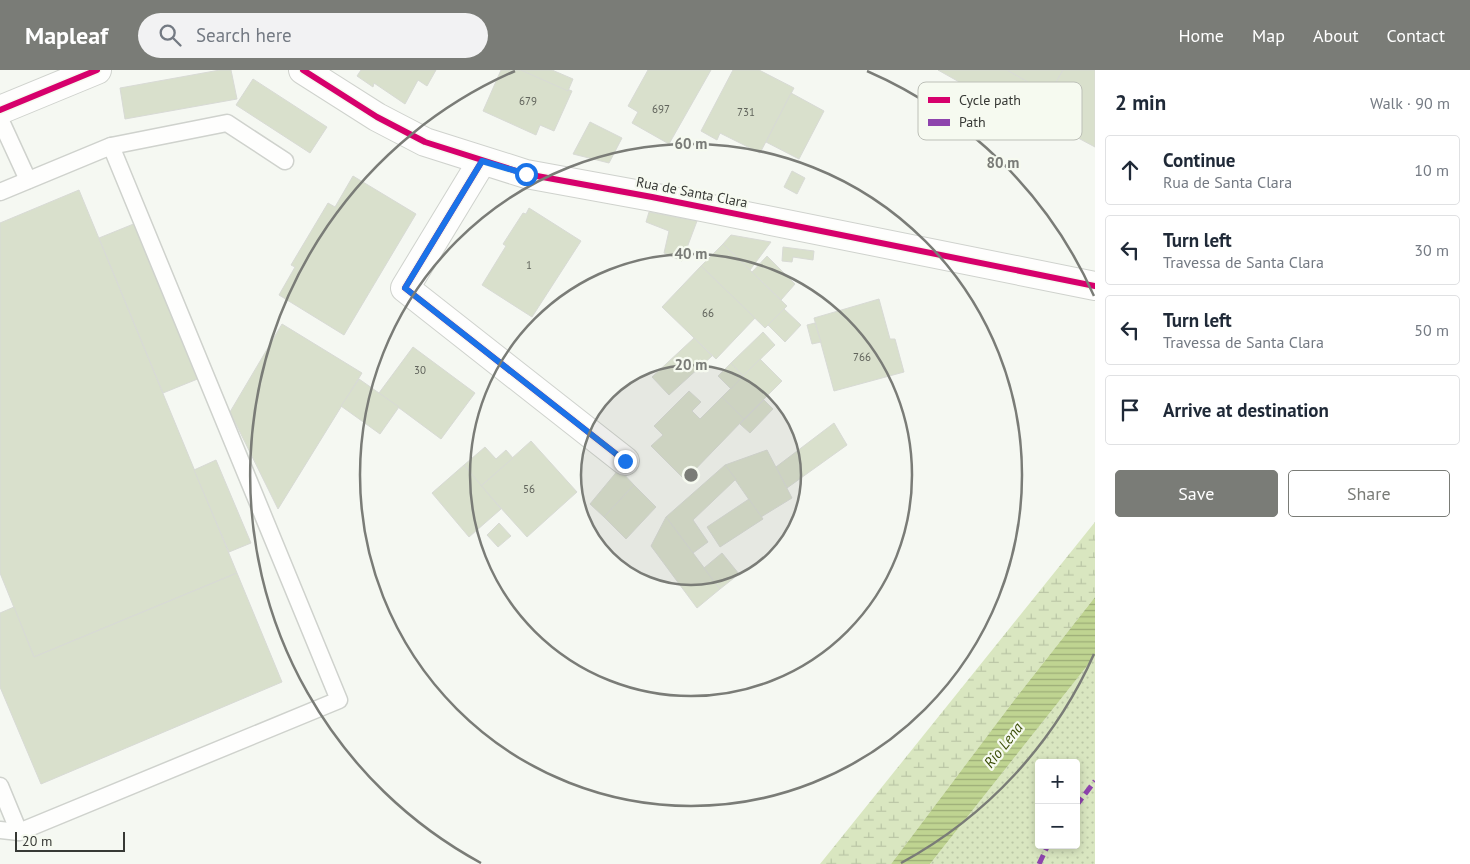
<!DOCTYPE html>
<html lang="en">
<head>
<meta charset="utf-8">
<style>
	body { margin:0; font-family:"PT Sans",sans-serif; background:#f2f2f3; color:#1f2937 }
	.controls { position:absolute; right:15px; bottom:15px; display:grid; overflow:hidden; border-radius:5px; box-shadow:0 2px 8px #0003 }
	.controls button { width:45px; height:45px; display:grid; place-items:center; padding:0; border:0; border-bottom:1px solid #e0e1e3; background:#fff; color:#1f2937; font:25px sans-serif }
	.scale { position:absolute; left:15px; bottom:12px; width:110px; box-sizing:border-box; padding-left:5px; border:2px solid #373935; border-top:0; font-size:14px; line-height:18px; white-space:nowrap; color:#373935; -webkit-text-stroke:4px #f6faf0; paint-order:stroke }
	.stop { position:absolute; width:15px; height:15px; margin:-11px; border:4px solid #1a73e8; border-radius:50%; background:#fff }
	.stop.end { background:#1a73e8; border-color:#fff; box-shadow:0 1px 5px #0008 }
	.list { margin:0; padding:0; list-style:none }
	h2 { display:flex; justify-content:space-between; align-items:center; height:65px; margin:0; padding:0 20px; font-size:21px }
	h2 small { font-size:16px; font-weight:400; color:#747a83 }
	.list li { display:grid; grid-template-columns:32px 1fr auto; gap:15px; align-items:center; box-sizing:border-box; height:70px; margin:0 10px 10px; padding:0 10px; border:1px solid #e0e1e3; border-radius:5px }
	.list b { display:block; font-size:19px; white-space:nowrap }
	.list p { margin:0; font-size:16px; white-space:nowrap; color:#747a83 }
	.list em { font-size:16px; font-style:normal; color:#747a83 }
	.actions { display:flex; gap:10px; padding:15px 20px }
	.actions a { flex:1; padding:11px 0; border:1px solid #7a7c77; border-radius:5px; text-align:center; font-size:18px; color:#7a7c77 }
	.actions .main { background:#7a7c77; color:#fff }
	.icon { flex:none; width:28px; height:28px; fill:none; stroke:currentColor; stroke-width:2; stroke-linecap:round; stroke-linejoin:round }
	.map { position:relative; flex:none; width:1095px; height:794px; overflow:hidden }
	header { display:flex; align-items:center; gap:30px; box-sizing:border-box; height:70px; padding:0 25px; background:#7a7c77; color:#fff }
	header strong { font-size:24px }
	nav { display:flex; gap:28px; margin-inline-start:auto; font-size:18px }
	.search { width:350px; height:45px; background:#f2f2f3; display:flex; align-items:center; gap:12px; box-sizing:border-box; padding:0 18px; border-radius:28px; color:#747a83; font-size:19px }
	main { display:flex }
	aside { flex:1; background:#fff }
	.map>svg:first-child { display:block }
	.grass { fill:url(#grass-dots); fill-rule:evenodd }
	.wetland { fill:url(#wetland-marsh) }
	.water { fill:url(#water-rules) }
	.building { fill:#d9e0cc; stroke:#d8dad5 }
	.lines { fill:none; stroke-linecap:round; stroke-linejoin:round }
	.service-casing { stroke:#cfd2cd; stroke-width:19 }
	.minor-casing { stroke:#cfd2cd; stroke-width:30 }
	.tertiary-casing { stroke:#cfd2cd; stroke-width:30 }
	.service { stroke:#fefefd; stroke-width:16 }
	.minor { stroke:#fefefd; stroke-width:28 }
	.tertiary { stroke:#fefefd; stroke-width:28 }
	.quiet { stroke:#8e44ad; stroke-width:5; stroke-dasharray:10 5; stroke-linecap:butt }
	.cycleway-casing { stroke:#f6faf0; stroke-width:9 }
	.cycleway { stroke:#d6006c; stroke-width:6 }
	.route { stroke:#1a73e8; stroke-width:6 }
	.ring { fill:none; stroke:#7a7c77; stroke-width:2.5 }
	.labels { text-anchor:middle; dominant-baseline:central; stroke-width:4.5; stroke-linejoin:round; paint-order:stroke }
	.number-label { font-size:11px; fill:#60635b }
	.street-label { font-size:14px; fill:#373935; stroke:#f6faf0 }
	.water-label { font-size:15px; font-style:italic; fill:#3e500a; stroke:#f6faf0 }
	.key { fill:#f6faf0; stroke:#bdc0b8; stroke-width:1 }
	.key-label { font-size:14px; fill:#373935 }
	.centre { fill:#7a7c77; stroke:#f6faf0; stroke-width:2.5 }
	.ring-label { font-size:15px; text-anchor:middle; font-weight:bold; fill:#7a7c77; stroke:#f6faf0; stroke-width:4.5; stroke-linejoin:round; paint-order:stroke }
</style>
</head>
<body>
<header>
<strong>Mapleaf</strong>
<div class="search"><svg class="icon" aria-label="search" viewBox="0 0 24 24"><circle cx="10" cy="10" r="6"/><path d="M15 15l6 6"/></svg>Search here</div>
<nav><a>Home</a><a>Map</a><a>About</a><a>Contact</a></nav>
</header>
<main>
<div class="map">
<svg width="1095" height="794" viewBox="0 0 1095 794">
	<defs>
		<pattern id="grass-dots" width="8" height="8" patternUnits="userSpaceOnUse" patternTransform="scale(1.25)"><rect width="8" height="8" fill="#d9e6c0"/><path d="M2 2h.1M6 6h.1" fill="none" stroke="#bbc6a6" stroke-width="1.8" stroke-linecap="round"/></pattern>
		<pattern id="wetland-marsh" width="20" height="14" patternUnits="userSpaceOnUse" patternTransform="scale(1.25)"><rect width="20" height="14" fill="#d9e6c0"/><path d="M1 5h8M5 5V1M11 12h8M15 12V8" fill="none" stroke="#bbc6a6"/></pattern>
		<pattern id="water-rules" width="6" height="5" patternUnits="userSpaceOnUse" patternTransform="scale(1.25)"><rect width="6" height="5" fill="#bfd491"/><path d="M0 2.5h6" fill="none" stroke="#9cad77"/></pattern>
	</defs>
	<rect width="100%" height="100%" fill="#f5f8f2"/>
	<path class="grass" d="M 1095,586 L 1095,794 L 930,794 ZM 1039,693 L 1076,693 L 1076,775 L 1039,775 Z"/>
	<path class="wetland" d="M 1095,452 L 1095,527 L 1015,629 L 891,794 L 820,794 Z"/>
	<path class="water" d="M 1095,527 L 1095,586 L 930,794 L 891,794 L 1015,629 Z"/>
	<g class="building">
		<path d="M 220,0 L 231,0 L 237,29 L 125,49 L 120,18 Z"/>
		<path d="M 361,0 L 436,0 L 427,16 L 418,10 L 405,34 L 374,13 L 373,17 L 357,6 Z"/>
		<path d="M 501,0 L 521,0 L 572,21 L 554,61 L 540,55 L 536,65 L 483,41 Z"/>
		<path d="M 521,0 L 552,0 L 573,9 L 568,21 Z"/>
		<path d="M 648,0 L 711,0 L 669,74 L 632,53 L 638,42 L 628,36 Z"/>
		<path d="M 733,0 L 759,0 L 794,18 L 760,83 L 720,63 L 717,70 L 701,61 Z"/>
		<path d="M 938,0 L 1007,0 L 1049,24 L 1032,53 Z"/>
		<path d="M 1007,0 L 1063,0 L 1049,24 Z"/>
		<path d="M 1063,0 L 1095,0 L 1095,77 L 1037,46 Z"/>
		<path d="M 253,9 L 327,57 L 310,83 L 236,35 Z"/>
		<path d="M 791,23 L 824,41 L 799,89 L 766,72 Z"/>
		<path d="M 590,52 L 622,68 L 609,93 L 573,84 Z"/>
		<path d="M 792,101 L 805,108 L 797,124 L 784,117 Z"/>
		<path d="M 353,106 L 416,144 L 344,265 L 279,225 L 295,197 L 291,195 L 328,133 L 335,137 Z"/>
		<path d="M 79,120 L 237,503 L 34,587 L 0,503 L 0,153 Z"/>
		<path d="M 529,138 L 581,171 L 532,247 L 482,215 L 506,176 L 503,174 L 523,143 L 526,144 Z"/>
		<path d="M 649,142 L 697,151 L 682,191 L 664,183 L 669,161 L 646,152 Z"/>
		<path d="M 136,153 L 200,308 L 163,323 L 99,168 Z"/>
		<path d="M 731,165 L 771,172 L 750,200 L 723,174 Z"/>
		<path d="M 723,174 L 787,236 L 765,258 L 701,196 Z"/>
		<path d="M 783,177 L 814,181 L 813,190 L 793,187 L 792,192 L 782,191 Z"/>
		<path d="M 767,186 L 795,214 L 781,230 L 752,202 Z"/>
		<path d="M 701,196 L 755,248 L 716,289 L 662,237 Z"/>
		<path d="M 879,229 L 890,269 L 895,269 L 904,302 L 834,321 L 814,248 Z"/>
		<path d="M 784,239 L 801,255 L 785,272 L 768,255 Z"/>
		<path d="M 815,253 L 821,272 L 812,274 L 807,255 Z"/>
		<path d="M 282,254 L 362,303 L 278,439 L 230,342 Z"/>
		<path d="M 763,262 L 775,275 L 743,306 L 731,293 Z"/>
		<path d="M 694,268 L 712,286 L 669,325 L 652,307 Z"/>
		<path d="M 413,277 L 475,323 L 441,369 L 379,323 Z"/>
		<path d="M 760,289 L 782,311 L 744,349 L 722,327 Z"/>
		<path d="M 731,293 L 743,306 L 731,319 L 718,306 Z"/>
		<path d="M 359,309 L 399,337 L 380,364 L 341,336 Z"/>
		<path d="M 689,321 L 701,332 L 692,341 L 700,349 L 722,327 L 744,349 L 685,410 L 651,376 L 663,365 L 654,356 Z"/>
		<path d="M 764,330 L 773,339 L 750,363 L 740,354 Z"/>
		<path d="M 834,353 L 847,375 L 787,418 L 776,397 Z"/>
		<path d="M 531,371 L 577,422 L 527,467 L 481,416 Z"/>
		<path d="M 485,377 L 496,389 L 506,380 L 513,388 L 481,416 L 464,395 Z"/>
		<path d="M 767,380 L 792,428 L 761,447 L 725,395 Z"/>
		<path d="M 216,390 L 251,473 L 229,482 L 194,400 Z"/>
		<path d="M 464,395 L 501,439 L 469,467 L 432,423 Z"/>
		<path d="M 725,395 L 736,409 L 693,450 L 708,472 L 693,483 L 666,447 Z"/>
		<path d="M 619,399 L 634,415 L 604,447 L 590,434 Z"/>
		<path d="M 634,415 L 656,437 L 626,469 L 604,447 Z"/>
		<path d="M 749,429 L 763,449 L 720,477 L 707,457 Z"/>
		<path d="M 666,447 L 720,519 L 697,538 L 651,476 Z"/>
		<path d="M 499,453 L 511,466 L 498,477 L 487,465 Z"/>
		<path d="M 722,483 L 739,504 L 720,519 L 704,498 Z"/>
		<path d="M 237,503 L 282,612 L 41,714 L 0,617 L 0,543 L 14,537 L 34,587 Z"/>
	</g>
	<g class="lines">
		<defs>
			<g id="service">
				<path d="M 0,49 L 28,110"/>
				<path d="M 111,76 L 227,53 L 285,91"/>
				<path d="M 0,122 L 111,76 L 339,630 L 19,762 L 0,716"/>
				<path d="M 0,760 L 19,762"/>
			</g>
			<path id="minor" d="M 482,91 L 405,218 L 625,391"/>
			<g id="tertiary">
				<path d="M 303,0 L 377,47 L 425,72 L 526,104 L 652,127 L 1095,216"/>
				<path d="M 0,40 L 97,0"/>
			</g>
		</defs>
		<use href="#service" class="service-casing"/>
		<use href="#minor" class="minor-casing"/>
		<use href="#tertiary" class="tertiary-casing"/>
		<use href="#service" class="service"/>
		<use href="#minor" class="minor"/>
		<use href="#tertiary" class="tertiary"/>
		<g class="quiet">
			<path d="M 1076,736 L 1095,711"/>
			<path d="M 1039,794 L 1048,775"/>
		</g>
		<defs>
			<g id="cycleway">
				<path d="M 303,0 L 377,47 L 425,72 L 526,104 L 652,127 L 1095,216"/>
				<path d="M 0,40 L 97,0"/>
				<path d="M 482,91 L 405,218 L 625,391"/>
			</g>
		</defs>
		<use href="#cycleway" class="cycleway-casing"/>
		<use href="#cycleway" class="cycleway"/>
	</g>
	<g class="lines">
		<path class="route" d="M 526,104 L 482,91 L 405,218 L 625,391"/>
	</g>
	<circle cx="691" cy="405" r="110" fill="#7a7c77" fill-opacity=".12"/>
	<g class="ring">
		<circle cx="691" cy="405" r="110"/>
		<circle cx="691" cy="405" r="221"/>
		<circle cx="691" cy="405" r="331"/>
		<path d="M1094 584A441 441 0 0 1 901 793M481 793A441 441 0 0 1 515 1M867 1A441 441 0 0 1 1094 226"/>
	</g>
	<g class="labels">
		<g class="number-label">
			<text x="528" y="31">679</text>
			<text x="661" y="39">697</text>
			<text x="746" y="42">731</text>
			<text x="529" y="195">1</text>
			<text x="708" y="243">66</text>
			<text x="862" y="287">766</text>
			<text x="420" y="300">30</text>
			<text x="529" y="419">56</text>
		</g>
		<g class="street-label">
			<text transform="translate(692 122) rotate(11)">Rua de Santa Clara</text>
		</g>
		<g class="water-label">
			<text transform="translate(1003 675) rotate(-52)">Rio Lena</text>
		</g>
	</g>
	<rect x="918" y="12" width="164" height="58" rx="8" class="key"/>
	<rect x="928" y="27" width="22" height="6" fill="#d6006c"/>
	<rect x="928" y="49" width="22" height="7" fill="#8e44ad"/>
	<g class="key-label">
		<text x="959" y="35">Cycle path</text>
		<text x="959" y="57">Path</text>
	</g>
	<circle cx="691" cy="405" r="8" class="centre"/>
	<g class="ring-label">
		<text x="691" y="79">60 m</text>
		<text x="1003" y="98">80 m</text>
		<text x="691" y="189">40 m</text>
		<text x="691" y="300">20 m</text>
	</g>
</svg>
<div class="controls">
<button>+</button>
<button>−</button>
</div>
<div class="scale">20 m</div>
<div class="stop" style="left:526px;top:104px"></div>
<div class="stop end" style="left:625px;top:391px"></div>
</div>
<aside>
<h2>2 min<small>Walk · 90 m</small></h2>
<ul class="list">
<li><svg class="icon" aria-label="ahead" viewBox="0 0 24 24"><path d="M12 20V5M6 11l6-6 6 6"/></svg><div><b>Continue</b><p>Rua de Santa Clara</p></div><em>10 m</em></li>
<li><svg class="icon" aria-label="left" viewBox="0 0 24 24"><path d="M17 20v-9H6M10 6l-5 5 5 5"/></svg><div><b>Turn left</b><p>Travessa de Santa Clara</p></div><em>30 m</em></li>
<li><svg class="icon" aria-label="left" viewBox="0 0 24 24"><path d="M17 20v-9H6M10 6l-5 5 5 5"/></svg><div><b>Turn left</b><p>Travessa de Santa Clara</p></div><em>50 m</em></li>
<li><svg class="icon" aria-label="arrive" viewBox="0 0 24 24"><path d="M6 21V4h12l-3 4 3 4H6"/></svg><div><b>Arrive at destination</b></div></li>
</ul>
<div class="actions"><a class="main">Save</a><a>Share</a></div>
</aside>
</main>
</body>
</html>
